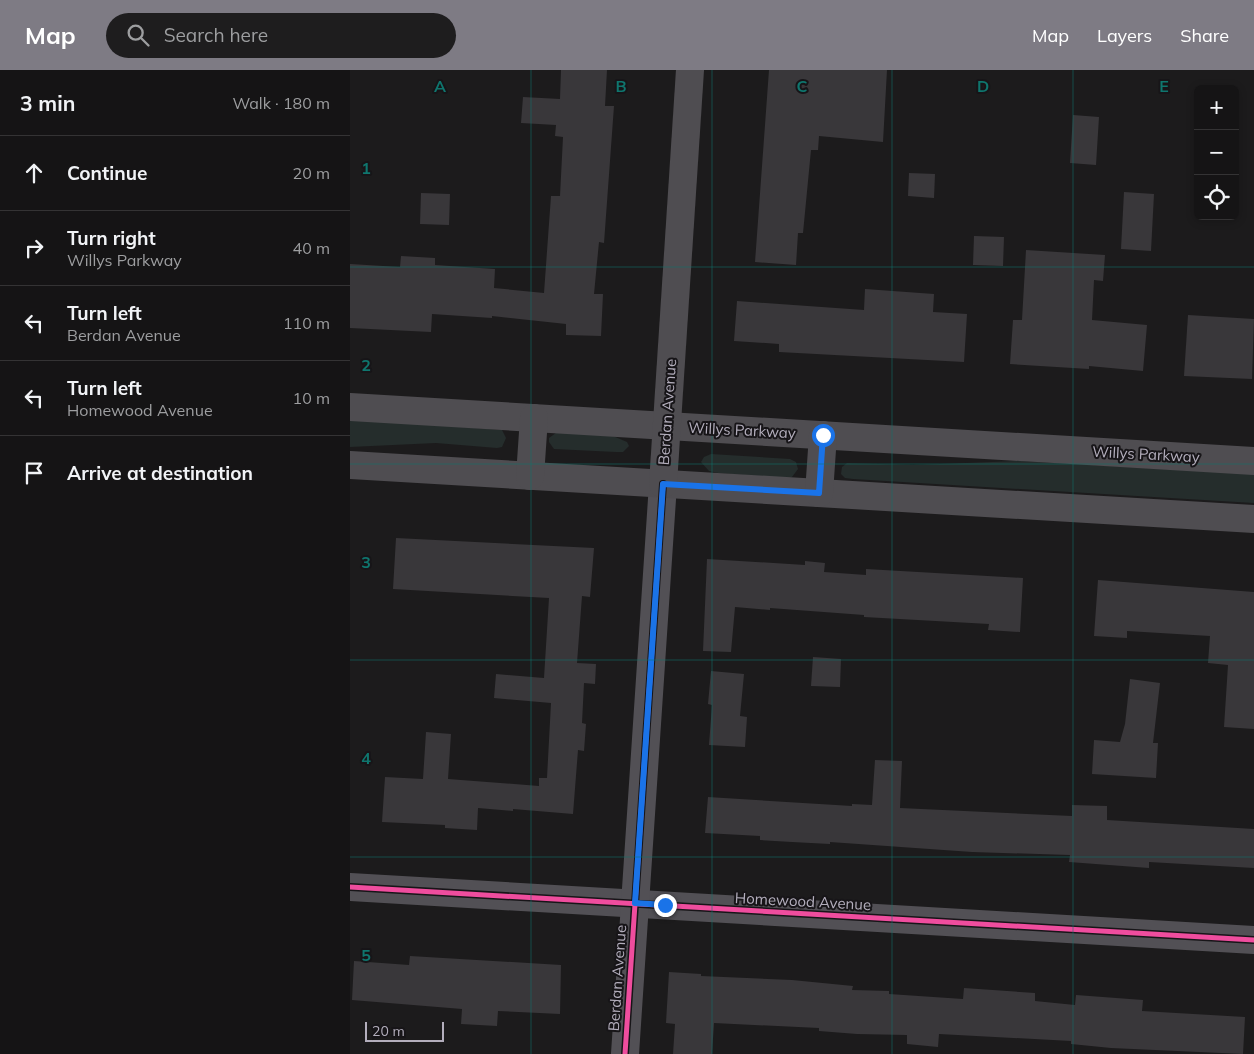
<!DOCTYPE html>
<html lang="en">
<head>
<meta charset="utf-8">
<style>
	body { margin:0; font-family:Mulish,sans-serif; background:#1e1d1e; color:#f1f3f6 }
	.controls { position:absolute; right:15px; top:15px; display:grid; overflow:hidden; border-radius:8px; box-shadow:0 2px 8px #0003 }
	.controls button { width:45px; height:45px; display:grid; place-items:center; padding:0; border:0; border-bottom:1px solid #343334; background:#151415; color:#f1f3f6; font:25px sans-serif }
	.scale { position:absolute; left:15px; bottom:12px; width:79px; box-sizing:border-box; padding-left:5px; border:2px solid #b3aebc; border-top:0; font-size:14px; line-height:18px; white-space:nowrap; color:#b3aebc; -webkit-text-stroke:4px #171518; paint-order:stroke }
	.stop { position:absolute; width:15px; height:15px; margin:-11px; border:4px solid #1a73e8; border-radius:50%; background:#fff }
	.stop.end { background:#1a73e8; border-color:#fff; box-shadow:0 1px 5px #0008 }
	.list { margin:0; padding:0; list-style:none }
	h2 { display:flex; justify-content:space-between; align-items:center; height:65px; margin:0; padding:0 20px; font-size:21px }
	h2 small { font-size:16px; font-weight:400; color:#9d9ea0 }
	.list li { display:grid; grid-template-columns:32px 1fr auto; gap:15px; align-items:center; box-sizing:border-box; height:75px; padding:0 20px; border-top:1px solid #343334 }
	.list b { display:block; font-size:19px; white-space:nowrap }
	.list p { margin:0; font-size:16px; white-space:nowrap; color:#9d9ea0 }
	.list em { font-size:16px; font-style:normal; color:#9d9ea0 }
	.icon { flex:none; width:28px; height:28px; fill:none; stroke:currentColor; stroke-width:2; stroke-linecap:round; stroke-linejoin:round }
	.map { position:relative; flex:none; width:904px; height:984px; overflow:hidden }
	header { display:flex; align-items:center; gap:30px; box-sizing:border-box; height:70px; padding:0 25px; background:#7e7b84; color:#fff }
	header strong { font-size:24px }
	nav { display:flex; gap:28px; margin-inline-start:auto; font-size:18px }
	.search { width:350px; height:45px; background:#1e1d1e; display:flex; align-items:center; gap:12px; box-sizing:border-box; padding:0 18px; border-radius:28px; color:#9d9ea0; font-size:19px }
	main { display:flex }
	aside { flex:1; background:#151415 }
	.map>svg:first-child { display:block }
	.green { fill:#252d2c }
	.building { fill:#39373a }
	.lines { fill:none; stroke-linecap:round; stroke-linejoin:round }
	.minor { stroke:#525055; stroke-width:28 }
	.major { stroke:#4f4d51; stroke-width:28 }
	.cycleway-casing { stroke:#171518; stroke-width:8 }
	.cycleway { stroke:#ef4d9e; stroke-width:5 }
	.route { stroke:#1a73e8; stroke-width:6 }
	.grid { fill:none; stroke:#0f766e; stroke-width:1; stroke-opacity:0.55 }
	.labels { text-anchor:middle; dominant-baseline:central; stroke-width:4; stroke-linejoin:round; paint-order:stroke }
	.street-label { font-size:15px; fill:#b3aebc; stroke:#171518 }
	.grid-label { font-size:16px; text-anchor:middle; font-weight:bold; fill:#0f766e; stroke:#171518; stroke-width:4; stroke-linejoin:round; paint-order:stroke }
</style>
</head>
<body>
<header>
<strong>Map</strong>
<div class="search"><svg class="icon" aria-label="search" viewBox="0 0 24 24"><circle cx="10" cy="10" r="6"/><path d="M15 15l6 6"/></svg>Search here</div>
<nav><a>Map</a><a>Layers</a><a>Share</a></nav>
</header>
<main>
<aside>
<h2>3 min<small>Walk · 180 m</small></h2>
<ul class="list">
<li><svg class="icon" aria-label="ahead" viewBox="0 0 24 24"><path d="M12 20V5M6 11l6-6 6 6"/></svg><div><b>Continue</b></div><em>20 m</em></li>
<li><svg class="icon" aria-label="right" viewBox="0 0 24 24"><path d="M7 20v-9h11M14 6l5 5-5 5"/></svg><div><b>Turn right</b><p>Willys Parkway</p></div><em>40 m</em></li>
<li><svg class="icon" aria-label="left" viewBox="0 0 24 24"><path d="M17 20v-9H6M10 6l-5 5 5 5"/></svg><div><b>Turn left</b><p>Berdan Avenue</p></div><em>110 m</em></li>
<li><svg class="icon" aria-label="left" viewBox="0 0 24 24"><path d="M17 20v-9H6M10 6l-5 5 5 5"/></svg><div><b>Turn left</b><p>Homewood Avenue</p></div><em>10 m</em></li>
<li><svg class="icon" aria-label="arrive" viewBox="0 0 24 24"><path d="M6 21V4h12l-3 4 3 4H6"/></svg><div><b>Arrive at destination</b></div></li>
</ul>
</aside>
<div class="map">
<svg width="904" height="984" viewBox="0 0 904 984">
	<rect width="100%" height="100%" fill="#1c1b1c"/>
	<g class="green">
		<path d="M 0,349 L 152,360 L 156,368 L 152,377 L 147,378 L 86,373 L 0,377 Z"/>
		<path d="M 210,360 L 263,366 L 277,372 L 279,376 L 273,382 L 266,382 L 204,379 L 199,372 L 199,368 Z"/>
		<path d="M 361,384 L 440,389 L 446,392 L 448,399 L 442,407 L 436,408 L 368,403 L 359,401 L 351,392 L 354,387 Z"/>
		<path d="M 671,391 L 904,404 L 904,433 L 503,409 L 495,408 L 491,404 L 492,397 L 497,393 L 563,395 Z"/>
	</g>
	<g class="building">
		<path d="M 211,0 L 257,0 L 255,36 L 264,36 L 254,173 L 249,172 L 244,224 L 253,224 L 251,266 L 216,265 L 216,254 L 142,246 L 142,248 L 82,244 L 81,262 L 0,258 L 0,194 L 50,197 L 51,186 L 85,188 L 85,195 L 145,199 L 144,218 L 194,223 L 201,126 L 210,126 L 213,67 L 205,66 L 206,55 L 171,53 L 173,27 L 210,29 Z"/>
		<path d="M 419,0 L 537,0 L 533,72 L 469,66 L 468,80 L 461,80 L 453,163 L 448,163 L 446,195 L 405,192 Z"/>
		<path d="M 723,45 L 749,47 L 746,95 L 720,93 Z"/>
		<path d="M 559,103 L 585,104 L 584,128 L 558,126 Z"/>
		<path d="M 774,122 L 804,124 L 801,181 L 771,179 Z"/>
		<path d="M 71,123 L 100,124 L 99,155 L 70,154 Z"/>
		<path d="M 624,166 L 654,167 L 653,196 L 623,195 Z"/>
		<path d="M 676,180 L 755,185 L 753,211 L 744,210 L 742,250 L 797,255 L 793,301 L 739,296 L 739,299 L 660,294 L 663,250 L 672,250 Z"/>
		<path d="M 515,219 L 584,224 L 583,242 L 617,244 L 614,292 L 429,282 L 429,274 L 384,271 L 387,231 L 514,240 Z"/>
		<path d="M 838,245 L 904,249 L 902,309 L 834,306 Z"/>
		<path d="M 46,468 L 244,478 L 240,527 L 232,526 L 227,593 L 246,594 L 245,614 L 234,613 L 232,653 L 236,654 L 234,681 L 228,680 L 223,744 L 163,739 L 163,741 L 128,738 L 127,760 L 95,758 L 95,755 L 32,752 L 35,707 L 73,709 L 76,662 L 101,664 L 98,709 L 189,716 L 189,708 L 197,708 L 201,633 L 144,628 L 146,604 L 194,608 L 199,528 L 43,519 Z"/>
		<path d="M 357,489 L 455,495 L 455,491 L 475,493 L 474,502 L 516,505 L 516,499 L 673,508 L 670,562 L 638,560 L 639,554 L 514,547 L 514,545 L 420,538 L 420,540 L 385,537 L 381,582 L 353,581 Z"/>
		<path d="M 748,510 L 904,522 L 904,659 L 874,657 L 878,595 L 858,593 L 860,566 L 777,561 L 777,568 L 744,566 Z"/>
		<path d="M 463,587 L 491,589 L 490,617 L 461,616 Z"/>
		<path d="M 361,601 L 394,604 L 390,646 L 397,647 L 395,677 L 359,675 L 362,635 L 358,634 Z"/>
		<path d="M 780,609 L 810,613 L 803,673 L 808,673 L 806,708 L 742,704 L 744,670 L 770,672 L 775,654 Z"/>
		<path d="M 525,690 L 552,691 L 550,738 L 722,746 L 722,735 L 757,736 L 757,750 L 904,759 L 904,798 L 799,792 L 799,798 L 719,792 L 720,785 L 622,782 L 480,772 L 480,774 L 442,772 L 410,770 L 410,766 L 355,763 L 358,727 L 502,736 L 502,734 L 522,735 Z"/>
		<path d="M 60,886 L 211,895 L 210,944 L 148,941 L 147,956 L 111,954 L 112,939 L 2,930 L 4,891 L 59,895 Z"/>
		<path d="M 319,902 L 351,904 L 351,906 L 442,910 L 503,916 L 502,920 L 539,921 L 539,924 L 613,929 L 614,918 L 685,923 L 685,931 L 725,935 L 726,925 L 793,930 L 792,941 L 895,947 L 893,984 L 761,978 L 721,974 L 721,971 L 589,964 L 588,977 L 557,974 L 557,965 L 507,964 L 469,961 L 469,958 L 364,953 L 362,984 L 323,984 L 325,954 L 316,953 Z"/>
	</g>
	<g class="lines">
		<g class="minor">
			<path d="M 0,817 L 904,870"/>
			<path d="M 275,984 L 313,414"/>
		</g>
		<g class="major">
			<path d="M 0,337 L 904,391"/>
			<path d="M 0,395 L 904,449"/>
			<path d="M 180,406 L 184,348"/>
			<path d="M 313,414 L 340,0"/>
			<path d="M 469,423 L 473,365"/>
		</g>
		<defs>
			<g id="cycleway">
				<path d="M 0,817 L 904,870"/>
				<path d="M 275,984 L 313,414"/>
			</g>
		</defs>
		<use href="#cycleway" class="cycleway-casing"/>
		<use href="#cycleway" class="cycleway"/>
	</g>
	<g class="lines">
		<path class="route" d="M 315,835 L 285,833 L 313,414 L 469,423 L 473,365"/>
	</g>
	<path class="grid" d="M 181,0 L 181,984M 362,0 L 362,984M 542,0 L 542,984M 723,0 L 723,984M 0,197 L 904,197M 0,394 L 904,394M 0,590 L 904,590M 0,787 L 904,787"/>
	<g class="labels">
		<g class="street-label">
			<text transform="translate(317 342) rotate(-86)">Berdan Avenue</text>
			<text transform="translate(392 360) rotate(3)">Willys Parkway</text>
			<text transform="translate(796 384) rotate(3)">Willys Parkway</text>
			<text transform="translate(453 831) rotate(3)">Homewood Avenue</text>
			<text transform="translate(267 908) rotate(-86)">Berdan Avenue</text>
		</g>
	</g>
	<g class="grid-label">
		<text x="90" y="22">A</text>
		<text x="271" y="22">B</text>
		<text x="452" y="22">C</text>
		<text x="633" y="22">D</text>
		<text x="814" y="22">E</text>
		<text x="16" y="104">1</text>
		<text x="16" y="301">2</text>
		<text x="16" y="498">3</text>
		<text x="16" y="694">4</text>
		<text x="16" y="891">5</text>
	</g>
</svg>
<div class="controls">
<button>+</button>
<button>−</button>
<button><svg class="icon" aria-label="locate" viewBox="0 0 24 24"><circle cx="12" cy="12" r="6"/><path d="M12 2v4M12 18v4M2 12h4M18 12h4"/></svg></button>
</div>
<div class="scale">20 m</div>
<div class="stop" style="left:473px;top:365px"></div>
<div class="stop end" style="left:315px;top:835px"></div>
</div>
</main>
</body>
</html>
